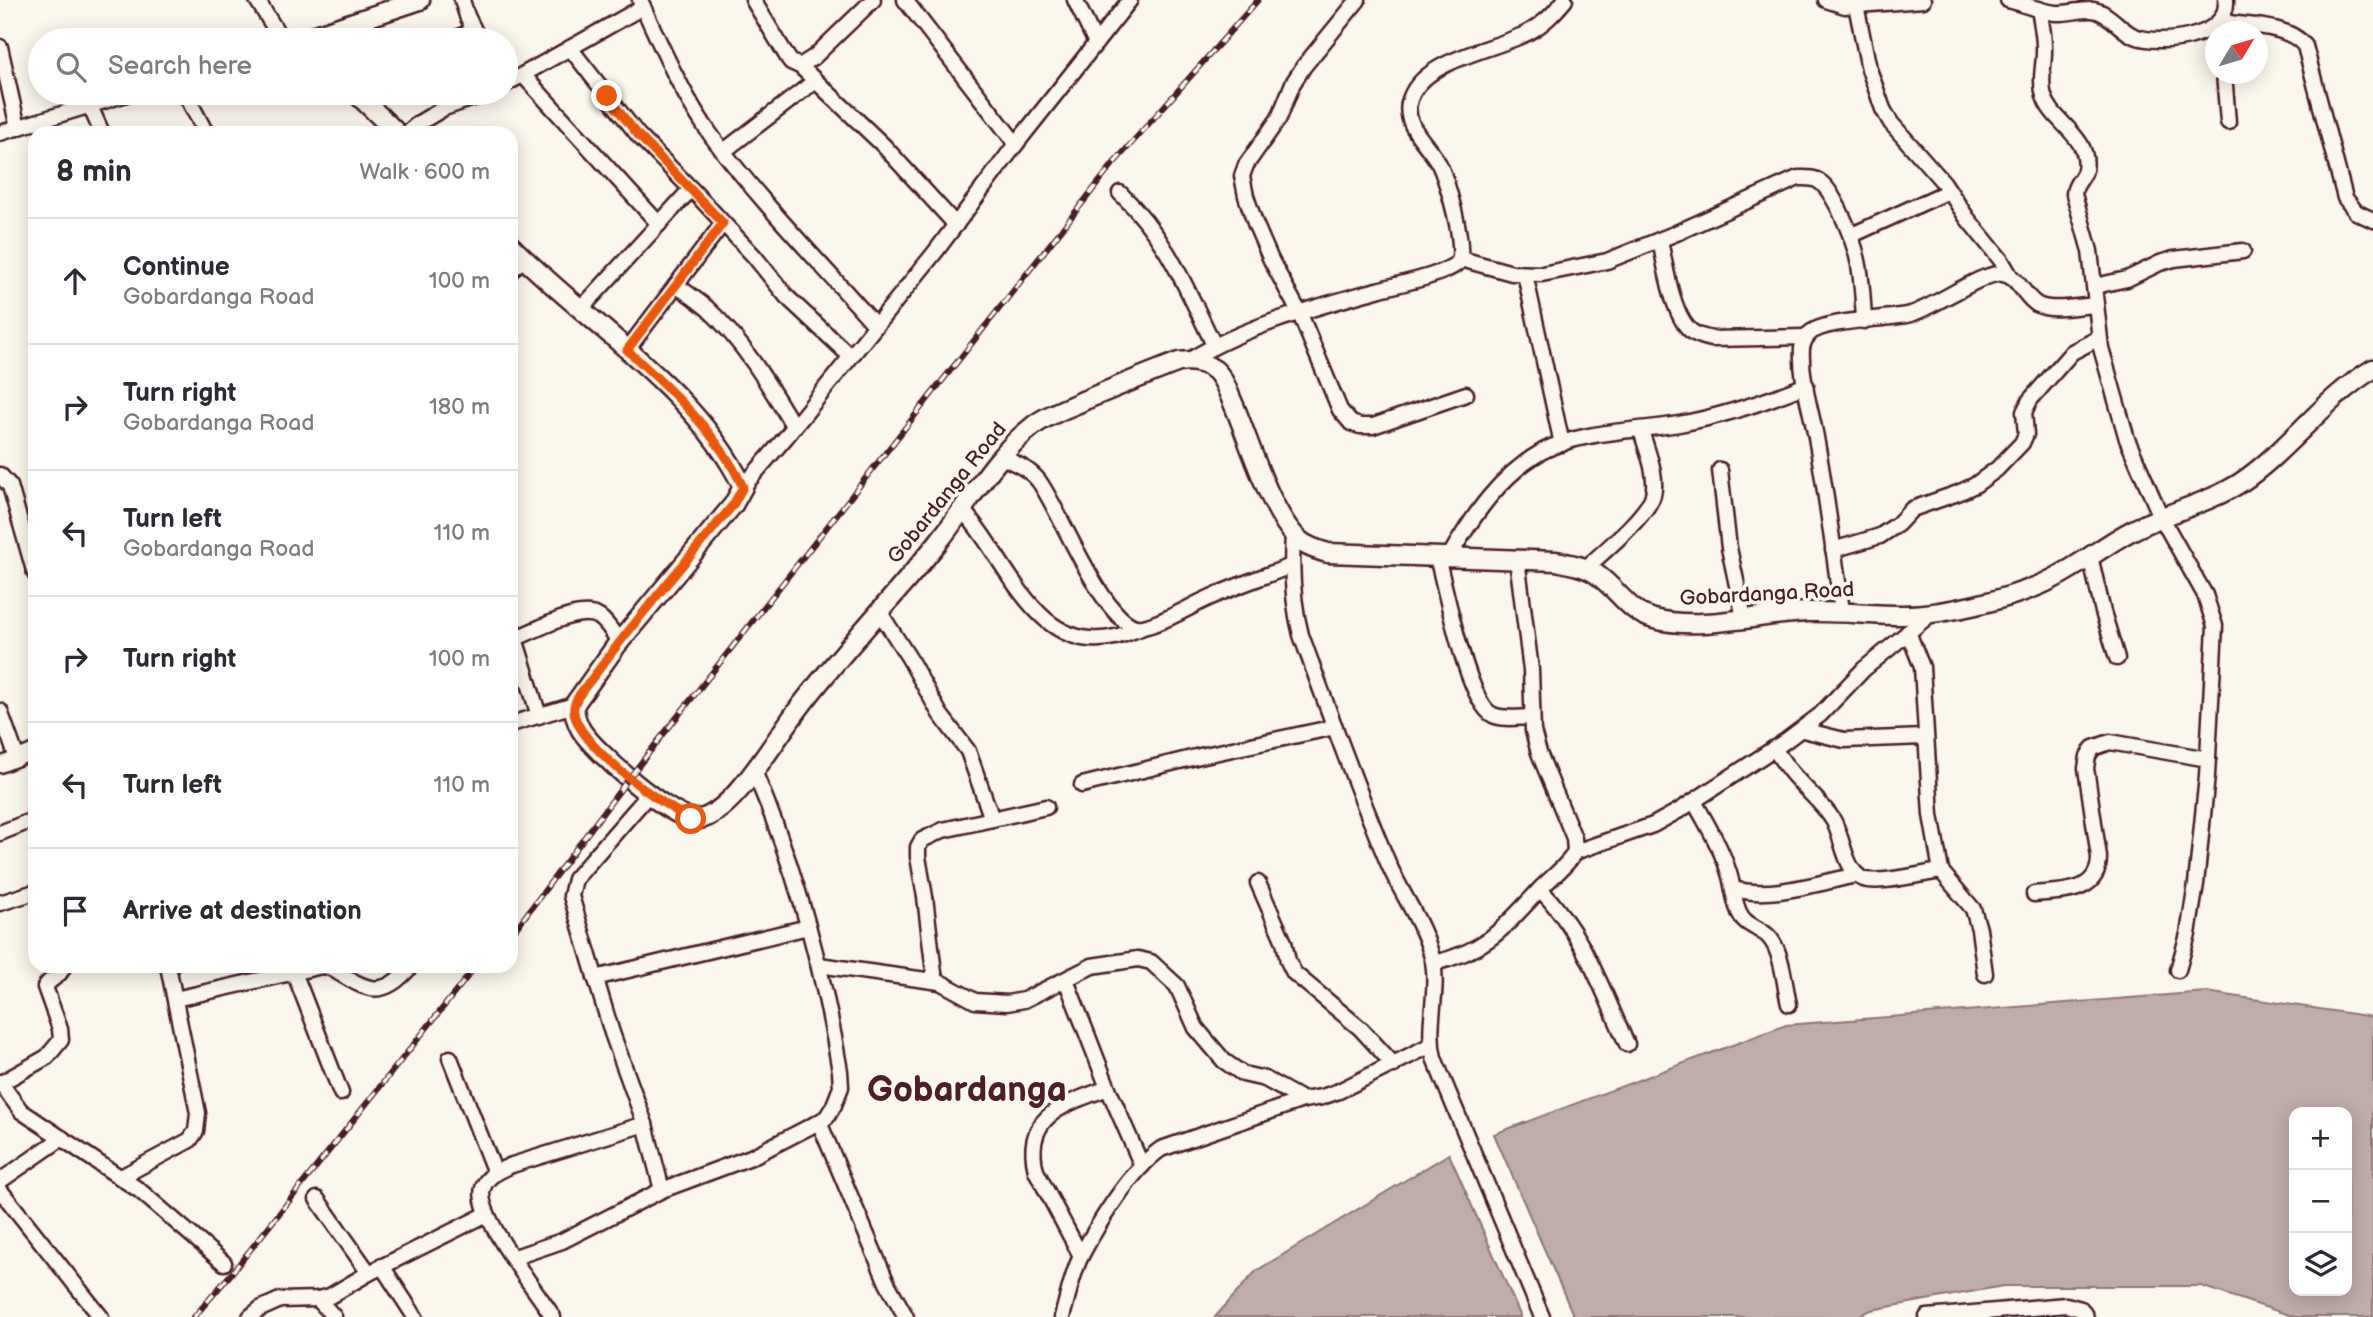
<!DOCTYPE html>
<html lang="en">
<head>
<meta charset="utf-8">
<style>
	body { margin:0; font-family:"Balsamiq Sans",sans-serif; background:#f7f7f7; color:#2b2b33 }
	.controls { position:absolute; right:21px; bottom:21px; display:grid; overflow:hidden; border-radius:14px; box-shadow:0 4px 18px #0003 }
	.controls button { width:63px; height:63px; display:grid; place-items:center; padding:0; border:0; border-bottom:2px solid #e1e1e2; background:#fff; color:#2b2b33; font:35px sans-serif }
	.compass { position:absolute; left:2205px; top:21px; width:63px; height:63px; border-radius:50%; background:#fff; box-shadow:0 4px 18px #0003; rotate:52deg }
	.stop { position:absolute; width:21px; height:21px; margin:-16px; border:5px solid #ea580c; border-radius:50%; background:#fff }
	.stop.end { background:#ea580c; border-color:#fff; box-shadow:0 2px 7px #0008 }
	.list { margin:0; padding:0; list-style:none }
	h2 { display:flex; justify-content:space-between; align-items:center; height:91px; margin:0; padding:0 28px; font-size:30px }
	h2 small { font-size:23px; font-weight:400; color:#7c7c81 }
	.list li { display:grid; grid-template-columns:46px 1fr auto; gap:21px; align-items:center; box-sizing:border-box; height:126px; padding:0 28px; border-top:2px solid #e1e1e2 }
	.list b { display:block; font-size:26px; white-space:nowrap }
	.list p { margin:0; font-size:23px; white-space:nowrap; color:#7c7c81 }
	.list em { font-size:23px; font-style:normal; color:#7c7c81 }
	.icon { flex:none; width:38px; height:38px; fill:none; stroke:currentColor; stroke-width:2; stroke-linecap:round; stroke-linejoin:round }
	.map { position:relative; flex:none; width:2373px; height:1317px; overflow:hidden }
	.search { position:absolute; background:#fff; box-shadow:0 4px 18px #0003; left:28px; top:28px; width:490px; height:77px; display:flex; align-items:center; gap:18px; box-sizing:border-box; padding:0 24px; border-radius:38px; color:#7c7c81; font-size:26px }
	.panel { position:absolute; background:#fff; box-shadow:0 4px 18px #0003; left:28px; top:126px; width:490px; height:847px; border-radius:21px }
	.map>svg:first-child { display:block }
	.water { fill:#bfadaa; stroke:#907477; stroke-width:2; fill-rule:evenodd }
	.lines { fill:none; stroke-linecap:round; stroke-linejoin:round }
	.minor-casing { stroke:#4a1f2b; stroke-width:19 }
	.major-casing { stroke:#4a1f2b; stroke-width:23 }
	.minor { stroke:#fbf7ec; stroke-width:14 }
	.major { stroke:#fbf7ec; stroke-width:18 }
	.rail-casing { stroke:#4a1f2b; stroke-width:6 }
	.rail { stroke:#fbf7ec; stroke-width:3.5; stroke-dasharray:10; stroke-linecap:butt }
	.route { stroke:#ea580c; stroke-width:9 }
	.labels { text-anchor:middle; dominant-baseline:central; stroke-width:7; stroke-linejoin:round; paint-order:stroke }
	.street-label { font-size:21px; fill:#4a1f2b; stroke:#fbf7ec }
	.town-label { font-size:35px; font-weight:bold; fill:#4a1f2b; stroke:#fbf7ec }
</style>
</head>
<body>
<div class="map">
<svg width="2373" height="1317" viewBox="0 0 2373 1317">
	<rect width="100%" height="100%" fill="#fbf7ec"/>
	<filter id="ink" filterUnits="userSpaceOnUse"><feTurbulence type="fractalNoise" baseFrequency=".0143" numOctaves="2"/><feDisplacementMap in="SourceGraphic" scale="14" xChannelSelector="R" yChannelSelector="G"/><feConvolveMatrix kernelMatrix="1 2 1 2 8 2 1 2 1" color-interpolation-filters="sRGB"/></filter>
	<g filter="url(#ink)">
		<g class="water">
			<path d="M 2206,992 L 2373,1017 L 2373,1317 L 2295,1317 L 2201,1286 L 2003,1286 L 1871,1310 L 1857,1317 L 1574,1317 L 1494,1134 L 1786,1025 ZM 2294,1112 L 2347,1112 L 2347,1291 L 2294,1291 Z"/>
			<path d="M 1449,1154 L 1521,1317 L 1215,1317 L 1256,1271 Z"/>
		</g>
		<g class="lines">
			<defs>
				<g id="minor">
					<path d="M 257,0 L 282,40"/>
					<path d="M 462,0 L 467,16 L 479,40"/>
					<path d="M 640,0 C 661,46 683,97 713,138 C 762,204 821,263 875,325"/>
					<path d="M 753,0 L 788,58 L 791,62 L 800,66 L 814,57 L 873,0"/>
					<path d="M 905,0 L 1016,144"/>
					<path d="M 1075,0 L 1096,43"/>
					<path d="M 1358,0 L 1304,66 L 1293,83 L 1279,118 L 1246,165 L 1242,176 L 1246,196 L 1255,223 L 1271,260 L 1300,314 L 1340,410 L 1351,423 L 1360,426 L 1373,426 L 1466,394"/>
					<path d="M 1826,0 L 1845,6 L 1923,0"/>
					<path d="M 2008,0 C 2024,4 2039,11 2055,13 C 2068,14 2081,9 2093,10 C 2109,12 2120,30 2134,36 C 2160,46 2229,39 2226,0"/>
					<path d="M 1856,5 L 1869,69 L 1883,109 L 1891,123 L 1944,183 L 1967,218 L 2001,260 L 2011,277"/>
					<path d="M 2039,9 C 2041,21 2044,34 2044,47 C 2045,63 2039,79 2044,96 C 2052,123 2091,136 2085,170 C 2083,179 2074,184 2074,194 L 2090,251 L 2101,348 L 2127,439 L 2161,517 L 2205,595 L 2215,626 L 2207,776 L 2196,884 L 2188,934 L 2178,970"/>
					<path d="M 2221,22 C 2246,26 2288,24 2305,46 L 2345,198 L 2356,212 L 2373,220"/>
					<path d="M 454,40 L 473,30"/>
					<path d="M 0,47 L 18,128"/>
					<path d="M 570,48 L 638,135 L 699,197 L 754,256 L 787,297 L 850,356"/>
					<path d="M 800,66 L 883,145 L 956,225"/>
					<path d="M 2224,74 L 2228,122"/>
					<path d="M 523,75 L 659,224"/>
					<path d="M 506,84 L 643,7"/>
					<path d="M 185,93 L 206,133"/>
					<path d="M 90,106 L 102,133"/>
					<path d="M 0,133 L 130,93"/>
					<path d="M 407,133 L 419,123 L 444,108 L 488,93"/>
					<path d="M 724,151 L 815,81"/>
					<path d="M 1120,193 C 1167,238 1186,288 1214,345"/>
					<path d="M 1852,235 L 1949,191"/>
					<path d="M 1660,240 C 1665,264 1672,315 1691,331 C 1697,336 1704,337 1712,339 L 1806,337"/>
					<path d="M 1461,259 L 1512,273 L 1542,274 L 1607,261 L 1674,234 L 1798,178 C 1806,178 1814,177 1820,182 C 1828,187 1834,200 1839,209 C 1860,251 1862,275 1864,321"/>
					<path d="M 511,271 L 523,258"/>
					<path d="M 1525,274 L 1562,444"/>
					<path d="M 676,285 C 686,292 697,300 707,308 C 743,341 769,385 794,427"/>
					<path d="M 2095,286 L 2127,279 L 2160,263 L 2174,259 L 2243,251"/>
					<path d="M 580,310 L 691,189"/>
					<path d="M 627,350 L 723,223"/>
					<path d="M 1188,361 C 1245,326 1313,308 1377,290 C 1401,283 1439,277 1458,263 C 1467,248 1447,181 1439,164 C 1429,145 1404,127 1409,103 C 1419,59 1494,51 1529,32 C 1544,24 1554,13 1565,0"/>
					<path d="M 1002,457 C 1015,463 1029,469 1038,480 C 1059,506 1107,635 1143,627 C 1166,622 1190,606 1211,597 C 1238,585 1265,576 1291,566"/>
					<path d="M 1720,470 L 1729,548 L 1744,618"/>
					<path d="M 0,475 L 10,486 L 35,574"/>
					<path d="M 743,487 L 786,437 L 936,251 L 1016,144 L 1130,0"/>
					<path d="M 962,510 C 1006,554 1034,656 1115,637 C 1124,635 1132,631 1141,628"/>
					<path d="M 1293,534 C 1291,569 1292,601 1301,635 C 1329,712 1357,790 1389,865 C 1403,897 1426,927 1433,962 C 1439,993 1426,1024 1434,1058 L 1542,1317"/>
					<path d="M 1833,550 L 1880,536 L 1898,524 L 1912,509 L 1958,493 L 1975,485 L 1997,469 L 2022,443 L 2026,434 L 2024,412 L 2030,400 L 2072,352 L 2099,338"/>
					<path d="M 2090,556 L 2103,612 L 2117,658"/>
					<path d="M 1437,557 C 1445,586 1468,704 1493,715 C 1504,720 1520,717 1531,717"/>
					<path d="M 1449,557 C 1473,516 1500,475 1543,451 C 1581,431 1637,431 1679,424 C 1723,416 1765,402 1806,385"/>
					<path d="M 1586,568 C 1603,552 1647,516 1653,495 C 1658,474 1646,449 1641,430"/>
					<path d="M 879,611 L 909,658 L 940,714 L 968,751 L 992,819"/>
					<path d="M 1842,611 C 1834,555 1827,498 1817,443 C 1812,412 1800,380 1802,348 C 1803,343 1805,338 1809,334 C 1824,319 1888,320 1911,314 C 1935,307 1983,271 2003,274 C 2019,276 2024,298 2038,305 C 2053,312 2079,306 2096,305"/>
					<path d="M 511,625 L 539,716"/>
					<path d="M 1908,632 L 1922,667 L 1931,815 L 1941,871 L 1973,909 L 1979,929 L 1985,974"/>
					<path d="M 511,640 C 532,633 579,604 599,617 C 607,622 614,634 619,642"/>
					<path d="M 0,711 L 17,758"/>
					<path d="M 511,724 L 574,705"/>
					<path d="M 1803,730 L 1844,740 L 1925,737"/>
					<path d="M 1774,748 C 1781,759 1788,770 1797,779 C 1809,793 1823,804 1833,820 C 1842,835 1845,869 1861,878 C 1873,886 1925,873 1941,871"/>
					<path d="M 0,765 L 35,751"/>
					<path d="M 1082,785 L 1200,756 L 1335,727"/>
					<path d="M 650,793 L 575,879 L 571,896 L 612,1033 L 645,1124 L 662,1190"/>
					<path d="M 1694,801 C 1706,823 1720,845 1728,870 C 1733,883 1733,899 1739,912 C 1744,925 1758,927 1768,936 C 1783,951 1784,984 1789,1004"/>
					<path d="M 0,833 L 35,819"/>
					<path d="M 1575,852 L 1653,825 L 1680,810 L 1784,742 L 1820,715 L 1864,669 L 1933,612"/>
					<path d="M 1258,883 L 1284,942 L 1288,961 L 1294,973 L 1361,1029 L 1394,1065"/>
					<path d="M 1540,889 C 1584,935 1601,987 1627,1044"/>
					<path d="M 1733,889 C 1773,899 1817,883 1857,875"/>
					<path d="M 2034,894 C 2062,891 2099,894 2099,857 L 2086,768 L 2088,756 L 2093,748 L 2110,742 L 2208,759"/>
					<path d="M 0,903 L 35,892"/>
					<path d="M 1434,963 C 1489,950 1505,926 1542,887 C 1553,876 1568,865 1575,852 L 1574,838 L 1539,753 L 1533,731 L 1531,670 L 1517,559"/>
					<path d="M 819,965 L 940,982 L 975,1001 L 1007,1003 L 1024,1000 L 1092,966 L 1138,959 L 1151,962 L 1177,986 L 1196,1028 L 1224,1061 L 1243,1074 L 1265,1079 L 1303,1100 L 1322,1097 L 1339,1091 L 1431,1045"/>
					<path d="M 294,972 L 341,1093"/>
					<path d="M 595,978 L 808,927"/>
					<path d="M 1066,980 L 1108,1088 L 1142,1166"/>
					<path d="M 935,981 L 925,897 L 918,857 L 918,847 L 922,840 L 943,830 L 1046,807"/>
					<path d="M 175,999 L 322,966 L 329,967 C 365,988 380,1003 411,966"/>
					<path d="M 450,1058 L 495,1173"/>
					<path d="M 0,1082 L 21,1111 L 139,1190 L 224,1263"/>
					<path d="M 1,1083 L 47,1057 L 61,1040 L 60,1029 L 45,987 C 50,978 61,977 63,966"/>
					<path d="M 819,1122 L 887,1283 L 906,1317"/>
					<path d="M 121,1177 L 190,1140 L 196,1131 L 198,1113 L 168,966"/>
					<path d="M 0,1181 L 62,1138"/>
					<path d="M 0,1190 L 101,1317"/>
					<path d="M 317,1199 L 369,1273"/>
					<path d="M 1081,1256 L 1036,1171 C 1022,1115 1065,1104 1108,1088"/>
					<path d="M 512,1258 L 562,1241 L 662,1190 L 751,1157 L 819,1122 L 827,1117 L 834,1105 L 841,1087 L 840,1071 C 823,968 795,867 754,771"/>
					<path d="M 382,1266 L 415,1317"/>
					<path d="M 318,1299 L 334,1317"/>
					<path d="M 250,1317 L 260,1309 L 280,1300 L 318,1299 L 330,1296 L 369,1273 L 487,1214"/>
					<path d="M 553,1317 C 538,1292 474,1214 483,1188 C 487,1175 501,1170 512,1165 L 645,1124"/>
					<path d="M 1062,1317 C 1068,1297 1072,1273 1082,1254 C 1099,1222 1132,1169 1161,1149 L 1303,1100"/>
					<path d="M 1927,1317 L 2066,1305 L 2081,1309 L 2086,1317"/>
				</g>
				<g id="major">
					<path d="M 308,40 L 315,35 L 420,0"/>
					<path d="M 356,93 L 397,133"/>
					<path d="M 511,246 C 586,322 696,389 743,487 L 733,505 L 616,646 L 574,705 C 574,715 576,721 581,730 C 595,752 666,814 692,819 C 699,820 706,818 712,814 C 742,797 777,737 799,708 C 843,650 894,598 939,541 C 970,502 993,457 1033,426 C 1048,414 1068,408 1085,400 C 1116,387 1147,374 1179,362 C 1191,360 1204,362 1215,370 C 1224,378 1228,392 1233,403 C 1249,440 1270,513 1299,540 C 1307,547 1317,550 1328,553 L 1556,561 C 1570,564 1585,566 1596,574 C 1617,588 1629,613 1654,619 C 1701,631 1759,614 1807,612 C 1839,611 1871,615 1903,615 C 1942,615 2006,600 2042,584 C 2075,570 2102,546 2133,530 C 2168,512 2207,504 2240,483 C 2288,451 2323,399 2373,369"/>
				</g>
			</defs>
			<use href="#minor" class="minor-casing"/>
			<use href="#major" class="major-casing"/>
			<use href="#minor" class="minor"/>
			<use href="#major" class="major"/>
			<defs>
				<g id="rail">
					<path d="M 511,935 L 629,778 L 1114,163 L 1258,0"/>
					<path d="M 194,1317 L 231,1274 L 476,966"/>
				</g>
			</defs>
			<use href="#rail" class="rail-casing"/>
			<use href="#rail" class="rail"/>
		</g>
	</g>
	<g class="lines" filter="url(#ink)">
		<path class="route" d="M 607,96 L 638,135 L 723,223 L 627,350 C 671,390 717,432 743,487 L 733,505 C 687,560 640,614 597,672 C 590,682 576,695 574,707 C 569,740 664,807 691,819"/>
	</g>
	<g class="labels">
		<g class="street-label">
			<text transform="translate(947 493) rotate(-51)">Gobardanga Road</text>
			<text transform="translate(1767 594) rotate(-3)">Gobardanga Road</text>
		</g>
		<g class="town-label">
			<text x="967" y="1090">Gobardanga</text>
		</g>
	</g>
</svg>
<div class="controls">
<button>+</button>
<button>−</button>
<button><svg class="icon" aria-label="layers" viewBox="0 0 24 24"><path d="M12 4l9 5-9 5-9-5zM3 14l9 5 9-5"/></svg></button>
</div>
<svg class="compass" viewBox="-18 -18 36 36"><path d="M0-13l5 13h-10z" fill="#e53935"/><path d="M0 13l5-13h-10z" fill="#7c7c81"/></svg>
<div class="stop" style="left:691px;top:819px"></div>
<div class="stop end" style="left:607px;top:96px"></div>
<div class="search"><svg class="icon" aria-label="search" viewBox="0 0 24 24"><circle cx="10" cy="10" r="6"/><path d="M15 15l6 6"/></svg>Search here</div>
<section class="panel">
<h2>8 min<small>Walk · 600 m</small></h2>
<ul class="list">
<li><svg class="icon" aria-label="ahead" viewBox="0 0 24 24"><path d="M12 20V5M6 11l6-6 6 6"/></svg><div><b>Continue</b><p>Gobardanga Road</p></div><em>100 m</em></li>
<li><svg class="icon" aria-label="right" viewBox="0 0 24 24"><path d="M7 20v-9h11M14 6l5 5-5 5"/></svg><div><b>Turn right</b><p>Gobardanga Road</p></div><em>180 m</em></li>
<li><svg class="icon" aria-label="left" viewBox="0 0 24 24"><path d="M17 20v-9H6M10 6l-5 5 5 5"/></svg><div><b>Turn left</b><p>Gobardanga Road</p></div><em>110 m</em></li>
<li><svg class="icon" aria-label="right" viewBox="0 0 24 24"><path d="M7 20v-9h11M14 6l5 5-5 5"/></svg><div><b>Turn right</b></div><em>100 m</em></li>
<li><svg class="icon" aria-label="left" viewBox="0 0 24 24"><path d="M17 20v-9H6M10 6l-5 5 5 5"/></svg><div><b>Turn left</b></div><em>110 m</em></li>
<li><svg class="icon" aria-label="arrive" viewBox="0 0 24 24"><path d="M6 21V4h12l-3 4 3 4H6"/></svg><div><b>Arrive at destination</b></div></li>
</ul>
</section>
</div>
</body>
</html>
